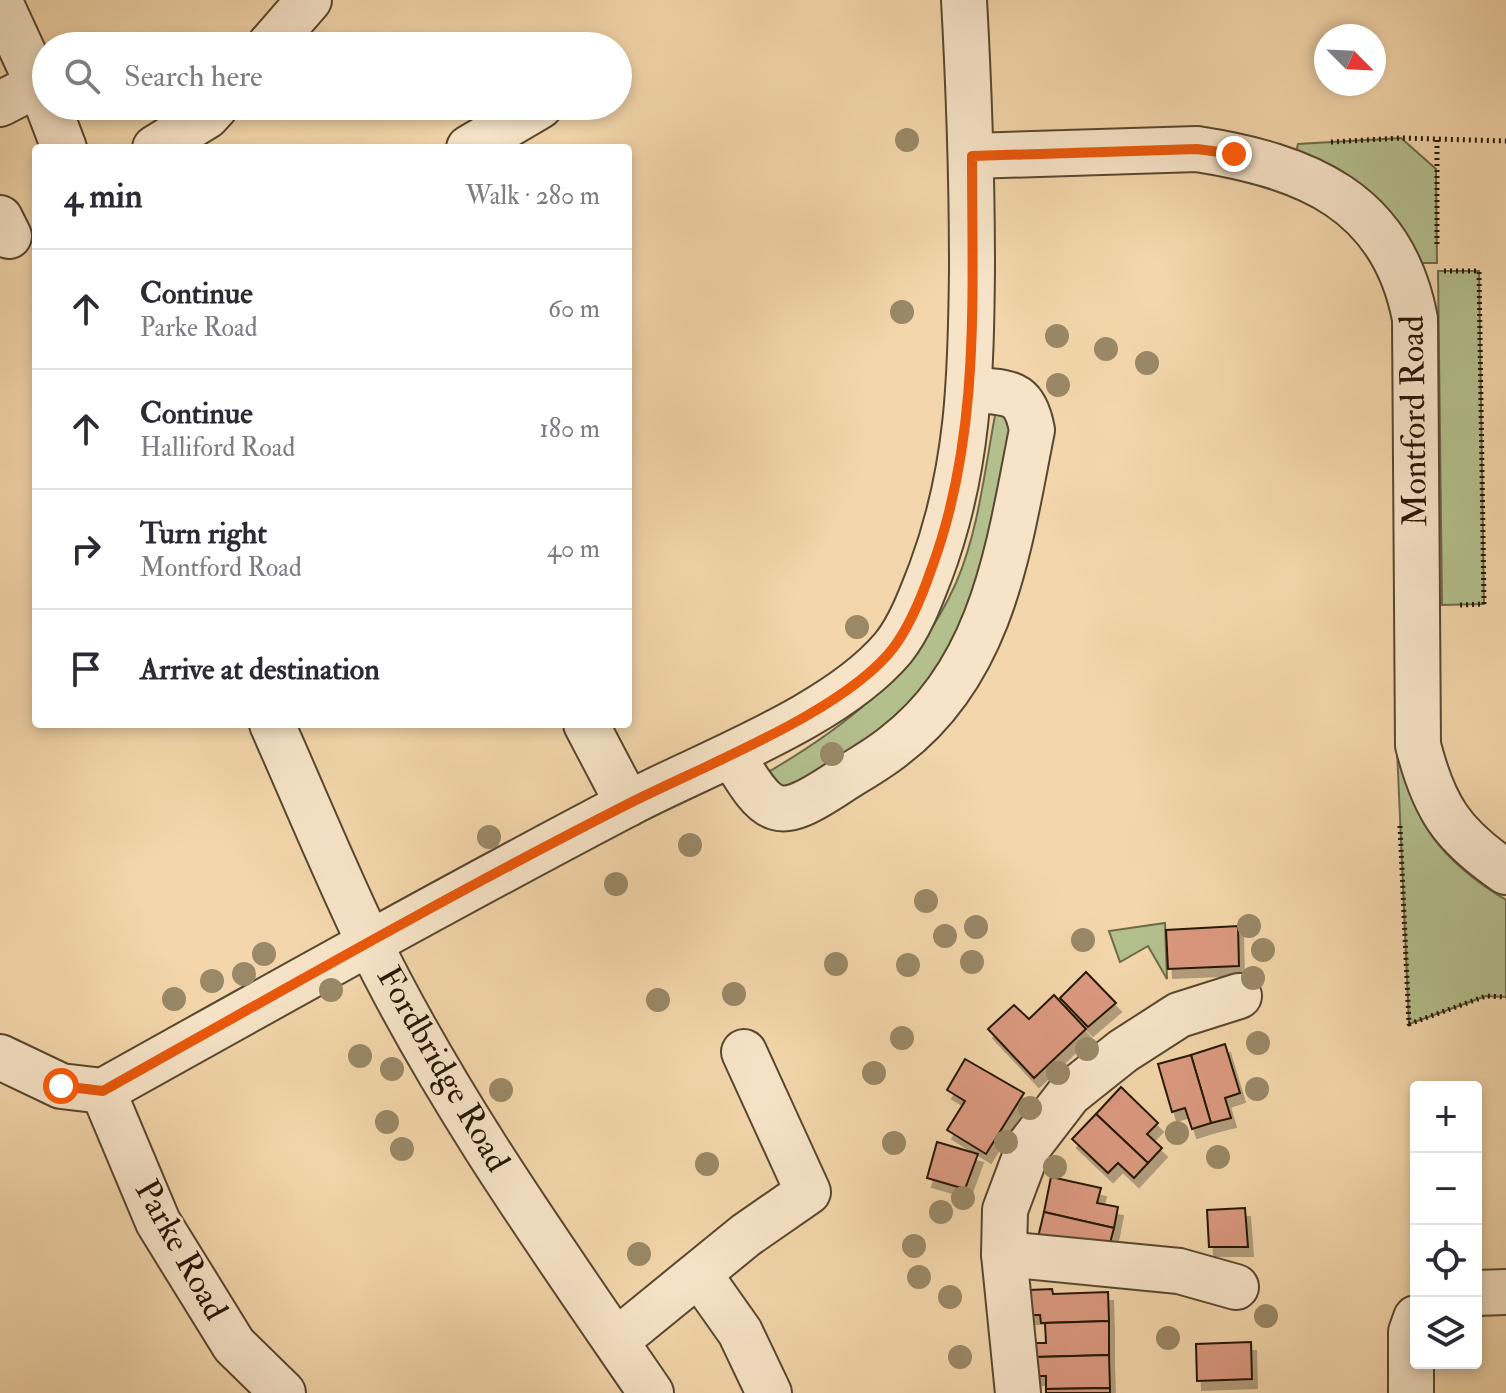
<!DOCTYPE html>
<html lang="en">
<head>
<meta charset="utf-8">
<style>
	body { margin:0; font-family:"IM FELL Double Pica",serif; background:#f2f2f3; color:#2b2b33 }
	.controls { position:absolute; right:24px; bottom:24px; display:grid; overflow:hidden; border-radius:8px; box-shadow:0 4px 12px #0003 }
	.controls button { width:72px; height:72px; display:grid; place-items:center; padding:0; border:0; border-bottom:2px solid #e1e1e2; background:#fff; color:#2b2b33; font:40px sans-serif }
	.compass { position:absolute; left:1314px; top:24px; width:72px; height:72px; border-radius:50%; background:#fff; box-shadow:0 4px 12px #0003; rotate:114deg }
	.stop { position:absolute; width:24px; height:24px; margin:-18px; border:6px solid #ea580c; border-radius:50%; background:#fff }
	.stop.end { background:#ea580c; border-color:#fff; box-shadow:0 2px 8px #0008 }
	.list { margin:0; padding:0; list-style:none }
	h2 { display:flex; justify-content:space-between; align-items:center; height:104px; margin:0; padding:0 32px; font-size:34px }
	h2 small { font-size:26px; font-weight:400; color:#7c7c81 }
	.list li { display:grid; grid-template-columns:52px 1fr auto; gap:24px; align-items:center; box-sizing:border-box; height:120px; padding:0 32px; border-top:2px solid #e1e1e2 }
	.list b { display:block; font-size:30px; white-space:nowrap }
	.list p { margin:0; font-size:26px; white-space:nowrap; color:#7c7c81 }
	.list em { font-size:26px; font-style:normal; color:#7c7c81 }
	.icon { flex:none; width:44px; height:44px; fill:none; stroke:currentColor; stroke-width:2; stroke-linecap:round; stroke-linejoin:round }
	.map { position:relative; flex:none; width:1506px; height:1393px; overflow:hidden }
	.search { position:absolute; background:#fff; box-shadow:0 4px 12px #0003; left:32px; top:32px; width:600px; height:88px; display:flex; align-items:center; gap:20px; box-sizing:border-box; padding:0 28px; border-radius:44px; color:#7c7c81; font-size:30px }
	.panel { position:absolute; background:#fff; box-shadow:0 4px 12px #0003; left:32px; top:144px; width:600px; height:584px; border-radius:8px }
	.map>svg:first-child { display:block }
	.green { fill:#b4bf8e; stroke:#6d6b4a; stroke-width:2 }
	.building { fill:#db9980; stroke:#261706; stroke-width:2; filter:url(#shadow) }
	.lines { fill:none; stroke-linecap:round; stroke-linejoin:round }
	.minor-casing { stroke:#59472f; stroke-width:48 }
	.path { stroke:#261706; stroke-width:5; stroke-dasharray:2 4; stroke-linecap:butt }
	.minor { stroke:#f7e4c8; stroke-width:44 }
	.tree { fill:#9a8867 }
	.route { stroke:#ea580c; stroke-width:10 }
	.labels { text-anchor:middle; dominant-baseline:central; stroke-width:6; stroke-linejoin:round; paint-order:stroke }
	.street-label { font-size:34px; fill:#261706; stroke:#f7e4c8 }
</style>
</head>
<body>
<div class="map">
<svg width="1506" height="1393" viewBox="0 0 1506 1393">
	<defs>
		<filter id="shadow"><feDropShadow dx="5" dy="9" stdDeviation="0" flood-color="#0004"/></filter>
	</defs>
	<rect width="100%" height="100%" fill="#f3d6ab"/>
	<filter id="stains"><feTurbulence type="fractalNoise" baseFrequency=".0025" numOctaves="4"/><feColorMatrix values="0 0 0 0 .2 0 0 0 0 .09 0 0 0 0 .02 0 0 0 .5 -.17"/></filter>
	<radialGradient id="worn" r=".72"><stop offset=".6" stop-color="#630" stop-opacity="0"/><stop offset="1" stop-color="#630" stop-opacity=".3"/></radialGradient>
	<g class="green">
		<path d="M 1401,138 L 1436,169 L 1437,263 L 1398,263 L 1292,172 L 1298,144 Z"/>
		<path d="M 1438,271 L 1479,271 L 1484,604 L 1442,605 Z"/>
		<path d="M 1027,408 L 971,657 L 800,808 L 749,783 C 837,734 914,678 956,583 C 979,530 985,467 996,410 Z"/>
		<path d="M 1397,749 C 1414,824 1440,860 1506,900 L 1506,997 L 1486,996 L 1409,1024 Z"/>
		<path d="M 1165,923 L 1167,979 L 1148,946 L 1120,962 L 1109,931 Z"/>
	</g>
	<g class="building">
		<path d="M 1238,926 L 1239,966 L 1168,969 L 1166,930 Z"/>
		<path d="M 1086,972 L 1116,1003 L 1088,1027 L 1060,998 Z"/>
		<path d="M 1054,995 L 1086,1029 L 1034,1078 L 988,1029 L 1014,1005 L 1029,1019 Z"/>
		<path d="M 1225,1044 L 1240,1093 L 1225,1098 L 1231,1118 L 1211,1123 L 1191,1055 Z"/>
		<path d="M 1191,1055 L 1211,1123 L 1192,1129 L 1185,1108 L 1172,1112 L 1158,1064 Z"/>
		<path d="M 965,1059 L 1024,1093 L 986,1154 L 947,1130 L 965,1101 L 947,1090 Z"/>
		<path d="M 1121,1087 L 1158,1123 L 1147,1134 L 1162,1148 L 1148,1163 L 1096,1114 Z"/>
		<path d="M 1096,1114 L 1148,1163 L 1134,1178 L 1118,1163 L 1108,1173 L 1072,1139 Z"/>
		<path d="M 937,1142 L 978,1154 L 965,1189 L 927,1178 Z"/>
		<path d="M 1051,1177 L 1101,1188 L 1097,1203 L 1118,1207 L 1114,1228 L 1044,1212 Z"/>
		<path d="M 1245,1208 L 1248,1247 L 1209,1247 L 1207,1210 Z"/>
		<path d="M 1044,1212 L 1114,1228 L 1109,1247 L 1036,1246 Z"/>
		<path d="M 1052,1289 L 1053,1294 L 1108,1292 L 1109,1321 L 1041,1323 L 1040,1315 L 1030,1315 L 1029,1290 Z"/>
		<path d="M 1109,1321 L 1109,1355 L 1036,1357 L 1036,1343 L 1046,1343 L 1045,1323 Z"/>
		<path d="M 1251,1342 L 1252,1379 L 1197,1381 L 1196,1344 Z"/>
		<path d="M 1109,1355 L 1110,1388 L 1046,1389 L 1046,1376 L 1036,1376 L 1036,1357 Z"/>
		<path d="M 1110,1388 L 1110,1393 L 1046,1393 L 1046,1389 Z"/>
	</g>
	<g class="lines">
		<defs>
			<g id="minor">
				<path d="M 0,2 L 46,102"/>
				<path d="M 269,46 L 309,0"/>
				<path d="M 0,104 L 39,84"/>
				<path d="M 48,106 L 64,148"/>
				<path d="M 155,148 L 207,116 L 216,106"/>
				<path d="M 469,148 L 540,106"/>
				<path d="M 972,156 L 1197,149 C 1306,166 1393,201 1415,319 L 1418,745 C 1434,808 1452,835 1506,872"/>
				<path d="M 0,218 L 9,236"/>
				<path d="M 272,724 C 304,796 334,869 368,940 C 446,1100 551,1247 651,1393"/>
				<path d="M 586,724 L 628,804"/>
				<path d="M 732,755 C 769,816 776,824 838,783 C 856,771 877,760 894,746 C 994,670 1009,545 1032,430 C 1024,388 1008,394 971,389"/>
				<path d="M 0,1057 L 61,1086 L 103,1091 L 158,1222 L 234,1345 L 283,1393"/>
				<path d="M 103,1091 C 275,995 447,899 622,807 C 702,764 834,718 893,648 C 910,627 921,597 931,571 C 969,469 971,375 972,268 C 972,178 969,90 964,0"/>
				<path d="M 1004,1254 L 1179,1271 L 1236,1287"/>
				<path d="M 699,1274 L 740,1332 L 769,1393"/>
				<path d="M 1476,1293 L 1506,1292"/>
				<path d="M 616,1341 L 746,1235 L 808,1192 L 744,1052"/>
				<path d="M 1018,1393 L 1004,1254 L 1005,1210 L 1029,1146 L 1069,1094 L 1123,1051 L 1179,1015 L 1239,996"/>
				<path d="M 1411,1393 L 1411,1332 L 1416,1318"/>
			</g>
		</defs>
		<use href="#minor" class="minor-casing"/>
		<g class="path">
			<path d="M 1437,140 L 1437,245"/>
			<path d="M 1331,142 L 1401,138 L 1506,141"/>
			<path d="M 1444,271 L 1479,271 L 1484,604 L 1459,605"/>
			<path d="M 1400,826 L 1409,1024 L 1486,996 L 1506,997"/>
		</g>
		<use href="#minor" class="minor"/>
	</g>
	<g class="tree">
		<circle cx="907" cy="140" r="12"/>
		<circle cx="902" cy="312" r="12"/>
		<circle cx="1057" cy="336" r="12"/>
		<circle cx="1106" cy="349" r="12"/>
		<circle cx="1147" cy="363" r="12"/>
		<circle cx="1058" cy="385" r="12"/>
		<circle cx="857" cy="627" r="12"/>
		<circle cx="832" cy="754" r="12"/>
		<circle cx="489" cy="837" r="12"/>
		<circle cx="690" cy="845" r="12"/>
		<circle cx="616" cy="884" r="12"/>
		<circle cx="926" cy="901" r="12"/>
		<circle cx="1249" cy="926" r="12"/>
		<circle cx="976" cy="927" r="12"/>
		<circle cx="945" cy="936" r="12"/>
		<circle cx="1083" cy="940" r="12"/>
		<circle cx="1263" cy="950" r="12"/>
		<circle cx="264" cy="954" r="12"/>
		<circle cx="972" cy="962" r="12"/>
		<circle cx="836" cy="964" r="12"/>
		<circle cx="908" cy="965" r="12"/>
		<circle cx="244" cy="974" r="12"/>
		<circle cx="1253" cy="978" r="12"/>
		<circle cx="212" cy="981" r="12"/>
		<circle cx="331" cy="990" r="12"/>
		<circle cx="734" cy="994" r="12"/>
		<circle cx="174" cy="999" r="12"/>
		<circle cx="658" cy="1000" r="12"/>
		<circle cx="902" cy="1038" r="12"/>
		<circle cx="1258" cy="1043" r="12"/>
		<circle cx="1087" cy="1049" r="12"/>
		<circle cx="360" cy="1056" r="12"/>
		<circle cx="392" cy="1069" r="12"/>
		<circle cx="874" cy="1073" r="12"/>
		<circle cx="1058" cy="1073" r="12"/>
		<circle cx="1257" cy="1089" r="12"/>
		<circle cx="501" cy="1090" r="12"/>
		<circle cx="1030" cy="1108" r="12"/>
		<circle cx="387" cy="1122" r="12"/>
		<circle cx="1177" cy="1133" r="12"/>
		<circle cx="1006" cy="1142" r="12"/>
		<circle cx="894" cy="1143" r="12"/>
		<circle cx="402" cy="1149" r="12"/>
		<circle cx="1218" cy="1157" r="12"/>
		<circle cx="707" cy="1164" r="12"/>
		<circle cx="1055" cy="1167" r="12"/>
		<circle cx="963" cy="1198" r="12"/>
		<circle cx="941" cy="1212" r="12"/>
		<circle cx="914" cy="1246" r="12"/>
		<circle cx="639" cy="1254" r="12"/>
		<circle cx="919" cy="1277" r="12"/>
		<circle cx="950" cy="1297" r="12"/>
		<circle cx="1266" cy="1316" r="12"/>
		<circle cx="1168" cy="1338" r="12"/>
		<circle cx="960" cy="1357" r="12"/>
	</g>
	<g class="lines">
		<path class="route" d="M 61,1086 L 103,1091 C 276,994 449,895 626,805 C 700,767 845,712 894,647 C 911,624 922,596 931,570 C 981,437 972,295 972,156 L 1197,149 L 1234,154"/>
	</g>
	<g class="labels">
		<g class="street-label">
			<text transform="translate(1414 421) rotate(-91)">Montford Road</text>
			<text transform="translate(443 1069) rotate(60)">Fordbridge Road</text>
			<text transform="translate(181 1250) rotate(61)">Parke Road</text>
		</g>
	</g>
	<rect width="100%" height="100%" filter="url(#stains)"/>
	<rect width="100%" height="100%" fill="url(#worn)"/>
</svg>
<div class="controls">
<button>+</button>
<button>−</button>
<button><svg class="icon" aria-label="locate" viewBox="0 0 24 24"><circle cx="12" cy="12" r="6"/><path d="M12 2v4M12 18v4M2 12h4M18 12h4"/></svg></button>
<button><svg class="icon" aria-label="layers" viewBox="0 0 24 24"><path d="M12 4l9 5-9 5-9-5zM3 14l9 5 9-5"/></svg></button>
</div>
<svg class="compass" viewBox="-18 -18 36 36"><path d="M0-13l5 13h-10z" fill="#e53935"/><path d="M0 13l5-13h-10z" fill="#7c7c81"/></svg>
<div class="stop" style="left:61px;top:1086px"></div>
<div class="stop end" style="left:1234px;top:154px"></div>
<div class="search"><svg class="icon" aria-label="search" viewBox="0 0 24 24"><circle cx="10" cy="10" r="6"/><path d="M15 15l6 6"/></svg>Search here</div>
<section class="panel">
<h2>4 min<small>Walk · 280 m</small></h2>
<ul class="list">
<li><svg class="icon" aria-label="ahead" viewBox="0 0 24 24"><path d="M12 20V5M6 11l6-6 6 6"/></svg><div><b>Continue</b><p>Parke Road</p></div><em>60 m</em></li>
<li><svg class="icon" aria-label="ahead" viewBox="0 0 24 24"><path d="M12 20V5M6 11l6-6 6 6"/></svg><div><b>Continue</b><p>Halliford Road</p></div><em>180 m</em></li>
<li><svg class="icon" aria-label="right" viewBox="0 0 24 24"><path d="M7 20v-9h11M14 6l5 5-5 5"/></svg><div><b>Turn right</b><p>Montford Road</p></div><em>40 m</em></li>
<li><svg class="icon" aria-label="arrive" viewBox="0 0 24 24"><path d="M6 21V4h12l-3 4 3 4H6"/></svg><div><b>Arrive at destination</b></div></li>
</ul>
</section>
</div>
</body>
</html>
